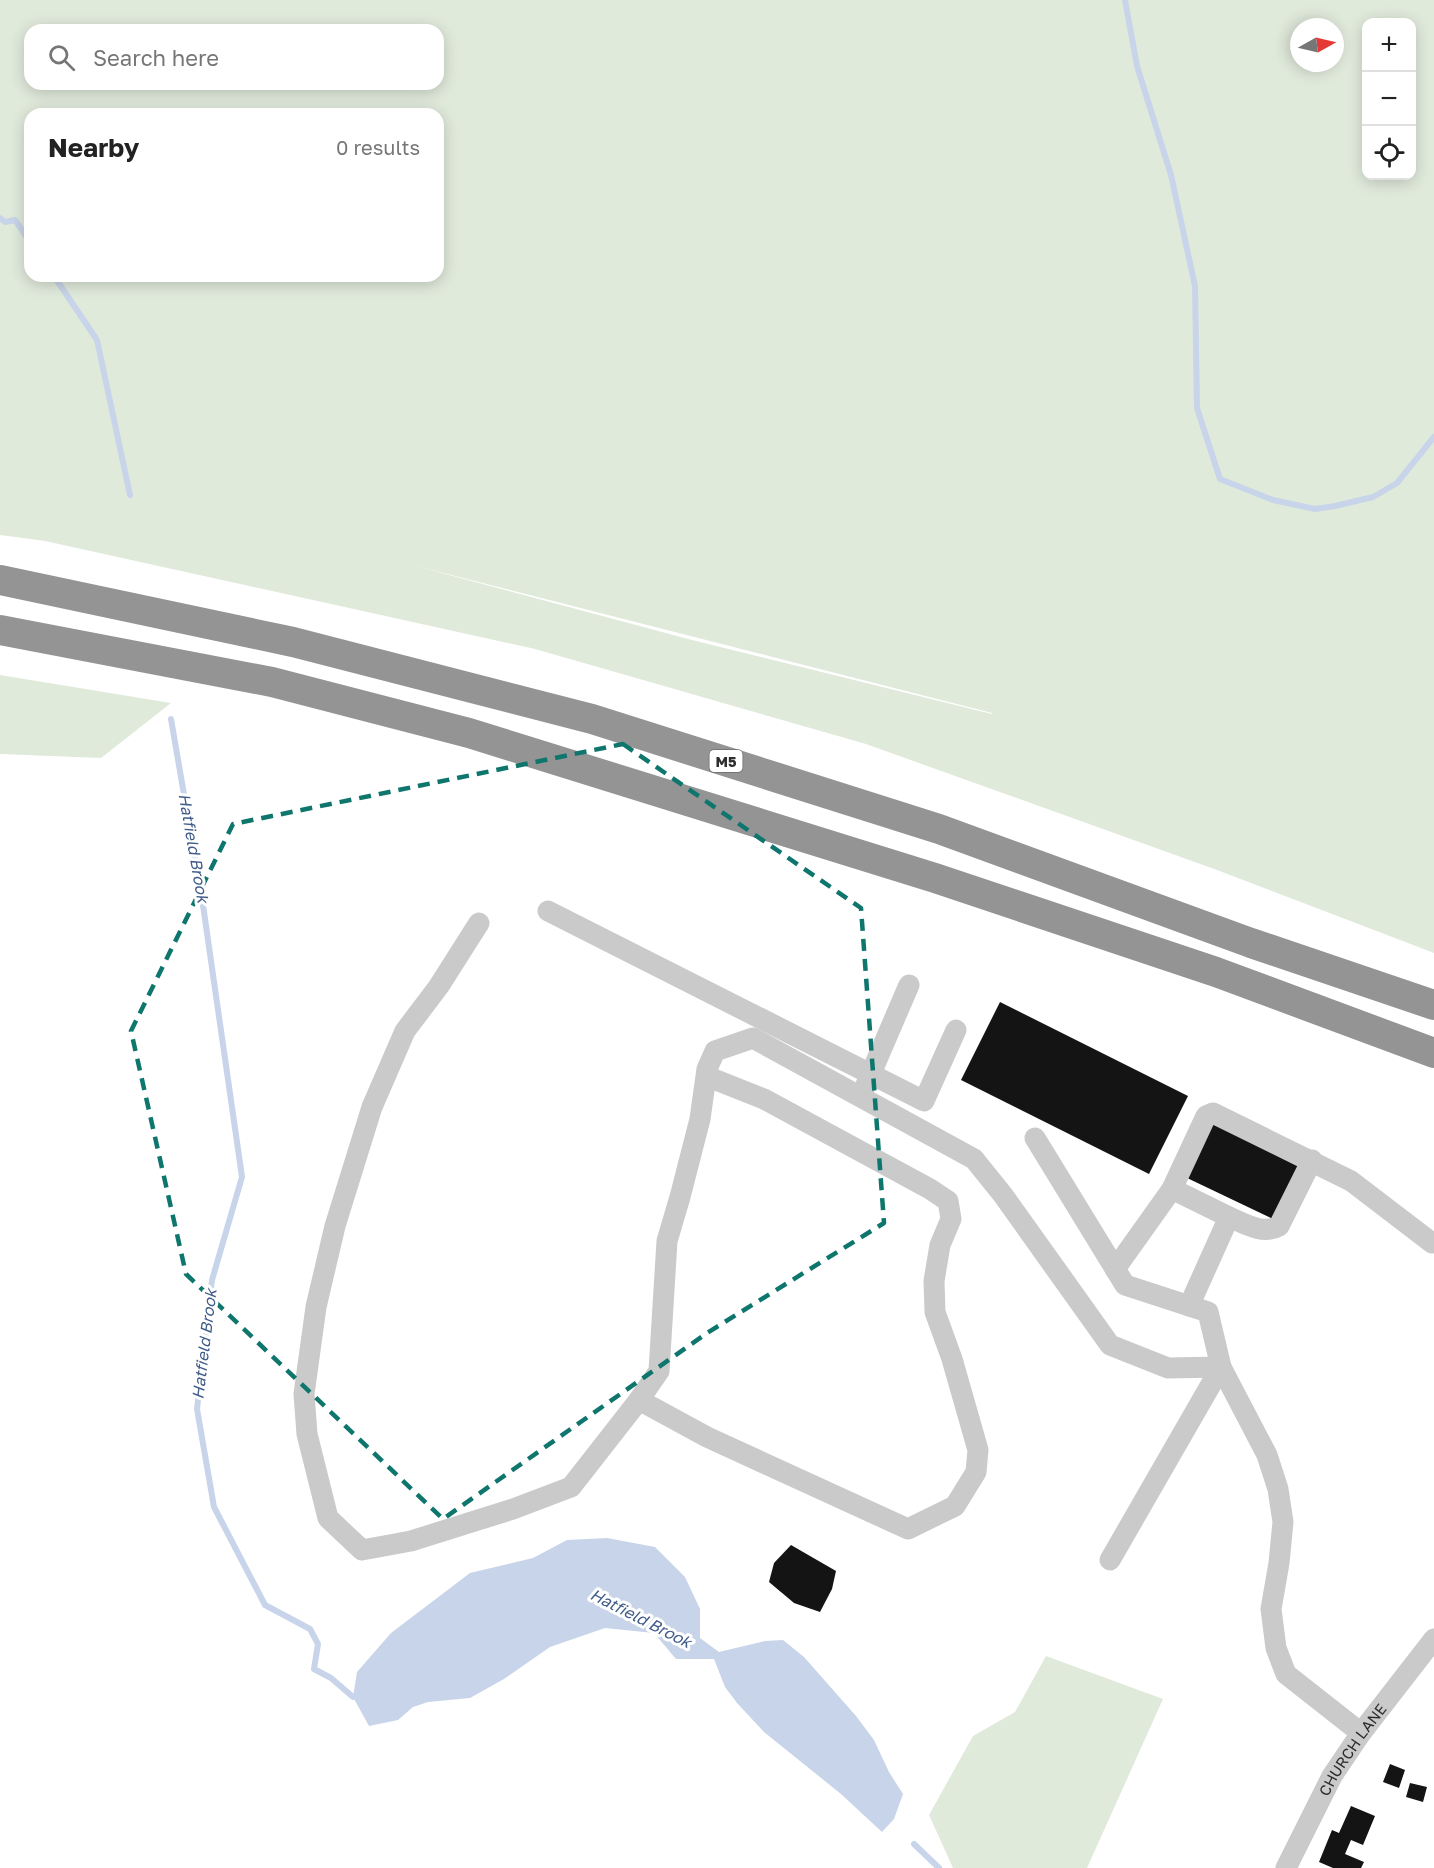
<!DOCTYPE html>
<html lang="en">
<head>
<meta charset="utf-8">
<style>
	body { margin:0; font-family:"Golos Text",sans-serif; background:#f6f6f6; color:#222 }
	.controls { position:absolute; right:18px; top:18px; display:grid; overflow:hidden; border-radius:12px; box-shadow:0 3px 15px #0003 }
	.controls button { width:54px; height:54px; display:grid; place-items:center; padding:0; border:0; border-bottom:2px solid #e0e0e0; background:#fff; color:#222; font:30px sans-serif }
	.compass { position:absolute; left:1290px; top:18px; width:54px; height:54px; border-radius:50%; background:#fff; box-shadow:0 3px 15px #0003; rotate:82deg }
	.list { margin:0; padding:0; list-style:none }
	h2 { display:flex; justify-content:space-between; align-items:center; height:78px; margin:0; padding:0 24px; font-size:26px }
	h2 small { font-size:20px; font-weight:400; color:#767676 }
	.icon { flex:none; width:33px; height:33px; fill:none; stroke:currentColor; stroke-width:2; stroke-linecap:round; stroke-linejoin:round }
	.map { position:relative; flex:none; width:1434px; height:1868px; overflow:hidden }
	.search { position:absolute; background:#fff; box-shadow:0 3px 15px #0003; left:24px; top:24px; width:420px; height:66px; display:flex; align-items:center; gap:15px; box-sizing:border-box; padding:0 21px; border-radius:18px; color:#767676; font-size:22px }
	.panel { position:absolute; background:#fff; box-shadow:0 3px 15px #0003; left:24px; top:108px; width:420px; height:174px; border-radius:18px }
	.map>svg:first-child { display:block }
	.green { fill:#e0eadb; fill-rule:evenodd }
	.water { fill:#c8d4e9 }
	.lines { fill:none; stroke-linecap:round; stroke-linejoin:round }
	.stream { stroke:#c8d4e9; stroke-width:6 }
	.building { fill:#141414 }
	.minor { stroke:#cacaca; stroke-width:21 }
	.highway { stroke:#949494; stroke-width:30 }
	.marked { fill:none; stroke:#0f766e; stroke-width:4.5; stroke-dasharray:12 8; stroke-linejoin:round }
	.labels { text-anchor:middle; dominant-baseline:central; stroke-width:6; stroke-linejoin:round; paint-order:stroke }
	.shield { fill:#fff; stroke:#6c6c6c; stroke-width:1.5 }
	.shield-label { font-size:14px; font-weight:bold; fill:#2d2d2d }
	.street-label { font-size:15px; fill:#2d2d2d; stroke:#fff }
	.water-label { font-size:16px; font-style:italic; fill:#405c89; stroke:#fff }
</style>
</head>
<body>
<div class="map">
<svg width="1434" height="1868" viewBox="0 0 1434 1868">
	<rect width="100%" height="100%" fill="#fff"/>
	<g class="green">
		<path d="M 0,0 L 1434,0 L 1434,953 L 1217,870 L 866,744 L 535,649 L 45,541 L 0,535 ZM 1412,22 L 1412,176 L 1366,176 L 1366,22 ZM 1299,27 L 1335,27 L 1335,63 L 1299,63 ZM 30,30 L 438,30 L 438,84 L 30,84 ZM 30,114 L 438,114 L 438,276 L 30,276 ZM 412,565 L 992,713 L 992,714 L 692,640 Z"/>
		<path d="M 0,675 L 171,703 L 101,758 L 0,754 Z"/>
		<path d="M 1046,1656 L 1163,1699 L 1087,1868 L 953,1868 L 929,1815 L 973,1736 L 1015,1712 Z"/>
	</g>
	<path class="water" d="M 607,1538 L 655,1547 L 685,1577 L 700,1609 L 700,1638 L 719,1652 L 765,1641 L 783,1640 L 804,1657 L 856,1716 L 874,1740 L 889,1772 L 903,1794 L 894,1819 L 882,1832 L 841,1794 L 764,1732 L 737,1703 L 725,1687 L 714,1659 L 676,1659 L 654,1633 L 605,1628 L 550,1647 L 504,1679 L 470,1698 L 428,1702 L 413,1707 L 398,1720 L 369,1726 L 353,1697 L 357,1672 L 391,1633 L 470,1573 L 533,1558 L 567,1540 Z"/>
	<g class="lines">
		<g class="stream">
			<path d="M 1125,0 L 1137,66 L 1171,175 L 1195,286 L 1197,408 L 1220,479 L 1273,500 L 1315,509 L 1335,506 L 1373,497 L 1397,483 L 1434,437"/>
			<path d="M 0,218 L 5,222 L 15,220 L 30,242"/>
			<path d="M 54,276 L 97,340 L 130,495"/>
			<path d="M 171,719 L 203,905 L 242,1177 L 212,1280 L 197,1409 L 214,1507 L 265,1605 L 310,1629 L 318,1644 L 314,1669 L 331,1678 L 353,1697 L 359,1694"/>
			<path d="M 914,1844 L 939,1868"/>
		</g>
	</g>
	<g class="building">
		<path d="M 1000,1002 L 1188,1096 L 1149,1174 L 961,1080 Z"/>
		<path d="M 1213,1120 L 1305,1164 L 1277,1221 L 1185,1177 Z"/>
		<path d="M 791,1545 L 836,1571 L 832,1589 L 820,1612 L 794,1603 L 769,1582 L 774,1563 Z"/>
		<path d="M 1390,1764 L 1405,1770 L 1399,1788 L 1383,1782 Z"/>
		<path d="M 1410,1783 L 1427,1787 L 1423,1802 L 1406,1797 Z"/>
		<path d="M 1351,1806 L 1375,1816 L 1363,1845 L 1351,1840 L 1345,1854 L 1364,1862 L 1361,1868 L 1333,1868 L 1319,1862 L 1332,1830 L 1339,1833 Z"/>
	</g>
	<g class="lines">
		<g class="minor">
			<path d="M 548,911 L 924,1101 L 956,1030"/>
			<path d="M 479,923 L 439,986 L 405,1031 L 372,1107 L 335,1226 L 316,1307 L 304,1394 L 307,1434 L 328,1518 L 362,1550 L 411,1541 L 513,1509 L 571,1487 L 639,1400"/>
			<path d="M 706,1076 L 764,1099 L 930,1189 L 948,1201 L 951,1219 L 940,1245 L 934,1281 L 935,1312 L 952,1359 L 978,1450 L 976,1472 L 955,1506 L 908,1529 L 707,1437 L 639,1400 L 659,1371 L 667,1241 L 680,1197 L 700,1119 L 707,1069 L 715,1051 L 753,1038 L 974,1159 L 1003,1195 L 1110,1345 L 1168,1368 L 1221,1367 L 1267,1455 L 1278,1489 L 1283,1522 L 1279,1563 L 1271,1609 L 1276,1648 L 1286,1674 L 1361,1733"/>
			<path d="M 866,1085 L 909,985"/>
			<path d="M 1035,1138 L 1125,1285 L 1208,1312 L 1221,1367 L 1110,1560"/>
			<path d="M 1172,1189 L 1206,1116 L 1213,1113 L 1351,1181 L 1432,1243"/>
			<path d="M 1229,1217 C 1245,1224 1263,1235 1279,1226 L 1312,1160"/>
			<path d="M 1115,1269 L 1172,1189 L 1229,1217 L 1189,1306"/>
			<path id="s1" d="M 1286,1868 L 1332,1776 L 1361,1733 L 1434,1639"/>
		</g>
		<g class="highway">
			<path d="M 0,580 L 293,642 L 592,719 L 939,829 L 1251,943 L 1434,1005"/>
			<path d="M 0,630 L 272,682 L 469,733 L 935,878 L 1216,972 L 1434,1053"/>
		</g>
	</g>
	<path class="marked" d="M 623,744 L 861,908 L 884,1223 L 707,1333 L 443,1519 L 186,1274 L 131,1031 L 233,824 Z"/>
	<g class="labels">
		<rect class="shield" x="709.5" y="750" width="33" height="22" rx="4.5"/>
		<g class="shield-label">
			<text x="726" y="761">M5</text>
		</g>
		<g class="street-label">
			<text stroke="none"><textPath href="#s1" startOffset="136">CHURCH LANE</textPath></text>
		</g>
		<g class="water-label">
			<text transform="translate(194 848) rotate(80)">Hatfield Brook</text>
			<text transform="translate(204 1344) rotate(-83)">Hatfield Brook</text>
			<text transform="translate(641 1618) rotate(27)">Hatfield Brook</text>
		</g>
	</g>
</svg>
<div class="controls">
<button>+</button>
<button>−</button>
<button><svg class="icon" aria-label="locate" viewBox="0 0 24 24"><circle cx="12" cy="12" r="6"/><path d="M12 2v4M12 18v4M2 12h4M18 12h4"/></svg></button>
</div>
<svg class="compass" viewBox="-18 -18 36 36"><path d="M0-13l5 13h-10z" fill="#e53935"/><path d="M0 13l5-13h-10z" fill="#767676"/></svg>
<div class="search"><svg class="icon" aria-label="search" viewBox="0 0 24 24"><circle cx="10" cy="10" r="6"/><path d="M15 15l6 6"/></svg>Search here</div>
<section class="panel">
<h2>Nearby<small>0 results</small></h2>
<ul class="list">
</ul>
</section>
</div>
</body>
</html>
